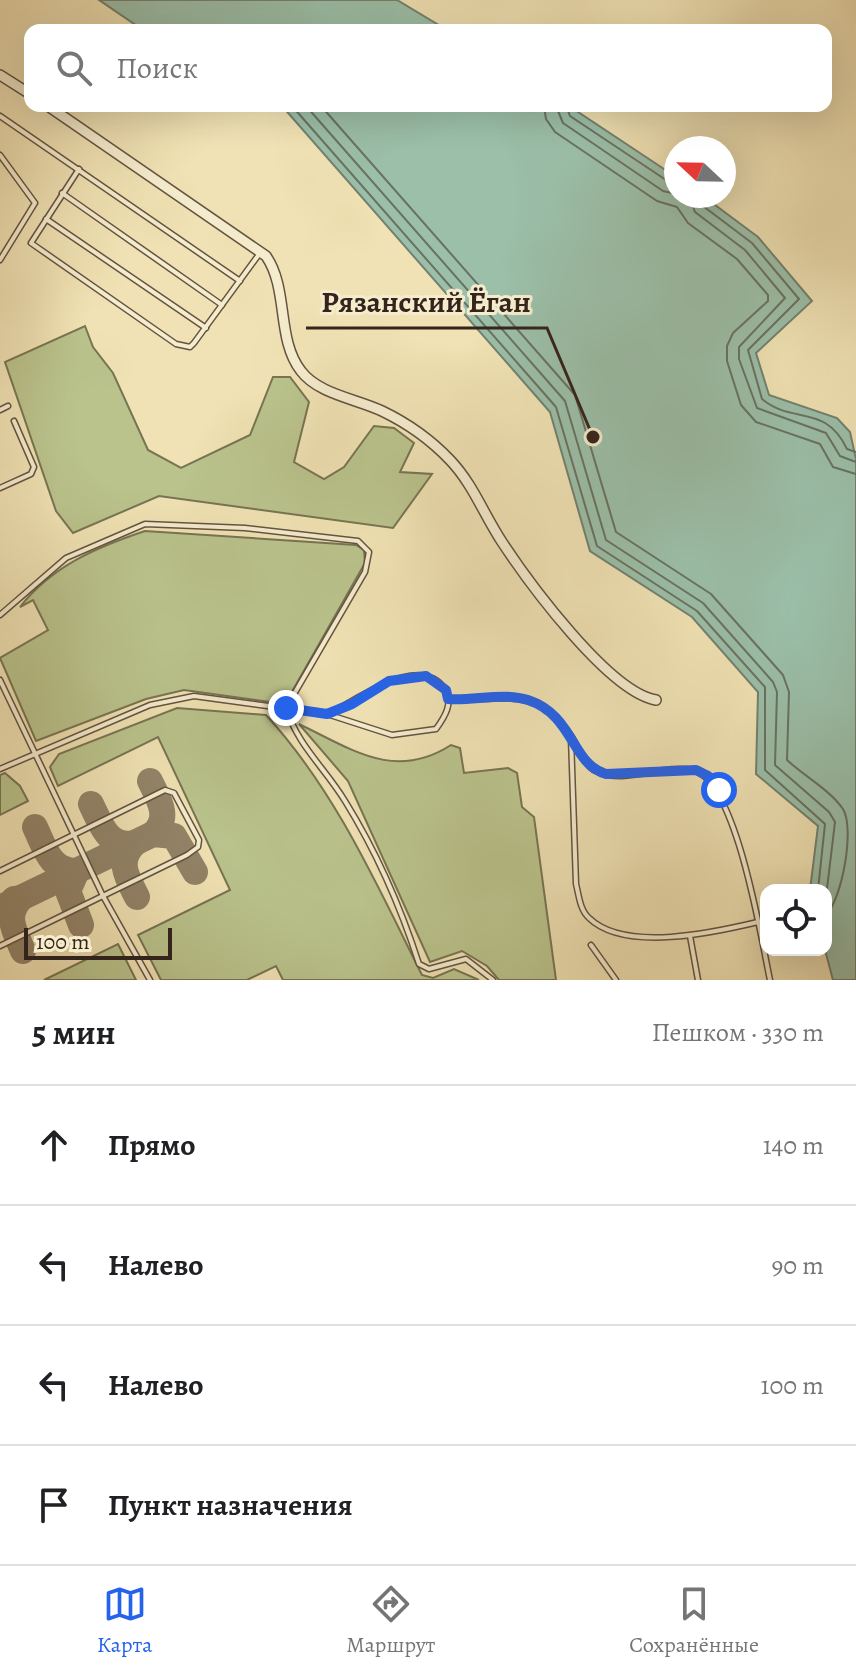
<!DOCTYPE html>
<html lang="ru">
<head>
<meta charset="utf-8">
<style>
	body { margin:0; font-family:Alegreya,serif; background:#f6f6f6; color:#202124 }
	.controls { position:absolute; right:24px; bottom:24px; display:grid; overflow:hidden; border-radius:16px; box-shadow:0 8px 32px #0002 }
	.controls button { width:72px; height:72px; display:grid; place-items:center; padding:0; border:0; border-bottom:2px solid #e0e0e0; background:#fff; color:#202124; font:40px sans-serif }
	.compass { position:absolute; left:664px; top:136px; width:72px; height:72px; border-radius:50%; background:#fff; box-shadow:0 8px 32px #0002; rotate:292deg }
	.scale { position:absolute; left:24px; bottom:20px; width:148px; box-sizing:border-box; padding-left:8px; border:4px solid #34241b; border-top:0; font-size:22px; line-height:28px; white-space:nowrap; color:#34241b; -webkit-text-stroke:6px #f5ecce; paint-order:stroke }
	.stop { position:absolute; width:24px; height:24px; margin:-18px; border:6px solid #2563eb; border-radius:50%; background:#fff }
	.stop.end { background:#2563eb; border-color:#fff; box-shadow:0 2px 8px #0008 }
	.list { margin:0; padding:0; list-style:none }
	h2 { display:flex; justify-content:space-between; align-items:center; height:104px; margin:0; padding:0 32px; font-size:34px }
	h2 small { font-size:26px; font-weight:400; color:#757577 }
	.list li { display:grid; grid-template-columns:52px 1fr auto; gap:24px; align-items:center; box-sizing:border-box; height:120px; padding:0 32px; border-top:2px solid #e0e0e0 }
	.list b { display:block; font-size:30px; white-space:nowrap }
	.list em { font-size:26px; font-style:normal; color:#757577 }
	.icon { flex:none; width:44px; height:44px; fill:none; stroke:currentColor; stroke-width:2; stroke-linecap:round; stroke-linejoin:round }
	.map { position:relative; flex:none; width:856px; height:980px; overflow:hidden }
	.search { position:absolute; background:#fff; box-shadow:0 8px 32px #0002; left:24px; right:24px; top:24px; height:88px; display:flex; align-items:center; gap:20px; box-sizing:border-box; padding:0 28px; border-radius:16px; color:#757577; font-size:30px }
	.sheet { height:584px; background:#fff }
	nav { display:flex; justify-content:space-around; align-items:center; box-sizing:border-box; height:112px; border-top:2px solid #e0e0e0; background:#fff; font-size:22px; color:#757577 }
	nav a { display:grid; justify-items:center; gap:4px }
	nav .on { color:#2563eb }
	.map>svg:first-child { display:block }
	.green { fill:#bac38c; stroke:#777454; stroke-width:2 }
	.water { fill:#9bbfa9; stroke:#728170; stroke-width:2 }
	.lines { fill:none; stroke-linecap:round; stroke-linejoin:round }
	.shore { stroke:#687262; stroke-width:2 }
	.taxiway { stroke:#928368; stroke-width:26 }
	.lane-casing { stroke:#635441; stroke-width:7 }
	.street-casing { stroke:#635441; stroke-width:12 }
	.lane { stroke:#f5ecce; stroke-width:4 }
	.street { stroke:#f5ecce; stroke-width:9 }
	.route { stroke:#2563eb; stroke-width:10 }
	.leader { fill:none; stroke:#34241b; stroke-width:3 }
	.callout-dot { fill:#34241b; stroke:#f5ecce; stroke-width:3 }
	.callout-label { font-size:30px; text-anchor:middle; font-weight:bold; fill:#34241b; stroke:#f5ecce; stroke-width:6; stroke-linejoin:round; paint-order:stroke }
</style>
</head>
<body>
<div class="map">
<svg width="856" height="980" viewBox="0 0 856 980">
	<rect width="100%" height="100%" fill="#f0e2b4"/>
	<filter id="stains"><feTurbulence type="fractalNoise" baseFrequency=".0025" numOctaves="4"/><feColorMatrix values="0 0 0 0 .2 0 0 0 0 .09 0 0 0 0 .02 0 0 0 .5 -.17"/></filter>
	<radialGradient id="worn" r=".72"><stop offset=".6" stop-color="#630" stop-opacity="0"/><stop offset="1" stop-color="#630" stop-opacity=".3"/></radialGradient>
	<g class="green">
		<path d="M 85,326 L 93,347 L 113,373 L 148,450 L 181,468 L 250,435 L 273,377 L 290,377 L 309,402 L 294,462 L 324,479 L 344,467 L 374,426 L 394,428 L 414,443 L 400,472 L 432,474 L 393,528 L 159,496 L 73,533 L 56,511 L 5,362 Z"/>
		<path d="M 145,531 L 356,545 L 364,550 L 365,563 L 285,704 L 184,690 L 146,699 L 36,741 L 0,658 L 48,630 L 33,600 L 20,607 C 52,566 97,547 145,531 Z"/>
		<path d="M 177,708 L 266,715 C 335,790 377,885 422,975 L 433,978 L 454,969 L 479,980 L 283,980 L 276,966 L 247,980 L 161,980 L 138,935 L 230,890 L 158,737 L 58,786 L 50,767 L 59,754 Z"/>
		<path d="M 299,724 C 353,750 395,781 451,745 L 460,748 L 464,773 L 508,768 L 517,773 L 522,807 L 534,817 L 556,980 L 499,980 L 487,966 L 462,951 L 430,962 L 348,781 Z"/>
		<path d="M 5,773 L 20,786 L 28,801 L 0,815 L 0,775 Z"/>
		<path d="M 118,944 L 136,980 L 44,980 Z"/>
	</g>
	<g class="water">
		<path d="M 99,0 L 397,0 L 447,30 L 143,30 Z"/>
		<path d="M 282,106 L 569,106 L 676,177 L 676,196 L 703,196 L 758,237 L 812,301 L 756,353 L 769,395 L 837,418 L 850,432 L 856,459 L 856,980 L 833,980 L 825,950 L 826,890 L 810,890 L 818,826 L 756,774 L 758,692 L 692,617 L 590,551 L 550,412 Z"/>
	</g>
	<g class="lines">
		<g class="shore">
			<path d="M 292,106 L 556,407 L 597,546 L 697,611 L 765,687 L 765,770 L 825,824 L 818,890"/>
			<path d="M 306,106 L 565,401 L 606,540 L 703,603 L 773,682 L 777,692 L 775,765 L 829,812 L 835,822 L 826,897"/>
			<path d="M 321,106 L 575,395 L 616,532 L 711,594 L 783,675 L 789,692 L 787,760 C 804,776 830,790 843,809 C 855,829 842,899 826,915"/>
			<path d="M 544,106 L 546,119 L 555,132 L 657,201 L 677,207 L 688,223 L 737,259 L 768,295 L 768,301 L 733,333 L 727,346 L 727,361 L 741,405 L 756,422 L 820,444 L 833,467 L 856,474"/>
			<path d="M 556,106 L 563,123 L 663,191 L 676,194"/>
			<path d="M 566,106 L 570,116 L 669,182 L 676,183"/>
			<path d="M 689,196 L 695,212 L 745,250 L 785,298 L 739,347 L 739,359 L 757,408 L 826,433 L 840,456 L 856,462"/>
			<path d="M 699,196 L 703,206 L 752,243 L 799,299 L 748,350 L 762,399 C 793,425 825,403 847,449 L 856,452"/>
		</g>
		<g class="taxiway">
			<path d="M 150,781 C 159,800 171,818 153,834 L 174,836 L 195,872"/>
			<path d="M 91,804 C 101,824 108,849 135,843 C 116,861 127,877 137,897"/>
			<path d="M 35,827 C 45,848 50,871 77,871 L 68,891 L 81,925"/>
			<path d="M 14,899 L 21,898 C 4,917 15,931 23,951"/>
			<path d="M 0,908 L 153,834"/>
		</g>
		<defs>
			<g id="lane">
				<path d="M 0,116 L 240,281"/>
				<path d="M 0,155 L 35,203 L 0,260"/>
				<path d="M 79,169 L 31,243 L 176,344 L 190,347 L 194,343 L 260,253"/>
				<path d="M 62,193 L 222,305"/>
				<path d="M 46,219 L 206,328"/>
				<path d="M 0,410 L 8,406"/>
				<path d="M 0,488 L 31,474 L 34,467 L 14,421"/>
				<path d="M 0,615 L 66,558 L 145,524 L 245,528 L 358,541 L 369,552 L 365,572 L 286,708 C 298,746 325,768 345,801 C 376,851 401,908 419,964 L 429,969 L 466,959 L 493,980"/>
				<path d="M 0,680 L 103,896 L 150,980"/>
				<path d="M 448,699 C 501,702 538,683 572,737 C 579,748 584,766 596,771 C 625,785 662,764 692,770 C 736,778 761,938 770,980"/>
				<path d="M 571,738 L 576,884 C 579,896 580,910 589,918 C 625,953 716,932 758,922"/>
				<path d="M 0,769 L 150,705 L 194,696 L 327,714 L 392,735 L 436,729 C 444,718 454,703 445,689 C 419,651 356,702 327,714"/>
				<path d="M 0,871 L 165,790 L 174,793 L 199,840 L 198,847 L 187,855 L 0,946"/>
				<path d="M 690,936 L 698,980"/>
				<path d="M 591,945 L 616,980"/>
			</g>
			<g id="street">
				<path d="M 0,75 L 30,94"/>
				<path d="M 48,106 L 266,256 C 289,289 276,339 301,371 C 318,394 357,399 382,411 C 407,423 431,440 450,460 C 473,484 484,515 502,542 C 529,583 609,692 656,700"/>
			</g>
		</defs>
		<use href="#lane" class="lane-casing"/>
		<use href="#street" class="street-casing"/>
		<use href="#lane" class="lane"/>
		<use href="#street" class="street"/>
	</g>
	<g class="lines">
		<path class="route" d="M 286,708 L 327,714 L 352,704 L 389,681 L 426,676 L 446,690 L 448,699 C 474,701 503,692 528,700 C 574,715 571,764 606,774 L 696,770 L 708,776 L 719,790"/>
	</g>
	<path class="leader" d="M593 437L547 328H306"/>
	<circle class="callout-dot" cx="593" cy="437" r="8"/>
	<g class="callout-label">
		<text x="426" y="312">Рязанский Ёган</text>
	</g>
	<rect width="100%" height="100%" filter="url(#stains)"/>
	<rect width="100%" height="100%" fill="url(#worn)"/>
</svg>
<div class="controls">
<button><svg class="icon" aria-label="locate" viewBox="0 0 24 24"><circle cx="12" cy="12" r="6"/><path d="M12 2v4M12 18v4M2 12h4M18 12h4"/></svg></button>
</div>
<svg class="compass" viewBox="-18 -18 36 36"><path d="M0-13l5 13h-10z" fill="#e53935"/><path d="M0 13l5-13h-10z" fill="#757577"/></svg>
<div class="scale">100 m</div>
<div class="stop" style="left:719px;top:790px"></div>
<div class="stop end" style="left:286px;top:708px"></div>
<div class="search"><svg class="icon" aria-label="search" viewBox="0 0 24 24"><circle cx="10" cy="10" r="6"/><path d="M15 15l6 6"/></svg>Поиск</div>
</div>
<section class="sheet">
<h2>5 мин<small>Пешком · 330 m</small></h2>
<ul class="list">
<li><svg class="icon" aria-label="ahead" viewBox="0 0 24 24"><path d="M12 20V5M6 11l6-6 6 6"/></svg><div><b>Прямо</b></div><em>140 m</em></li>
<li><svg class="icon" aria-label="left" viewBox="0 0 24 24"><path d="M17 20v-9H6M10 6l-5 5 5 5"/></svg><div><b>Налево</b></div><em>90 m</em></li>
<li><svg class="icon" aria-label="left" viewBox="0 0 24 24"><path d="M17 20v-9H6M10 6l-5 5 5 5"/></svg><div><b>Налево</b></div><em>100 m</em></li>
<li><svg class="icon" aria-label="arrive" viewBox="0 0 24 24"><path d="M6 21V4h12l-3 4 3 4H6"/></svg><div><b>Пункт назначения</b></div></li>
</ul>
</section>
<nav>
<a class="on"><svg class="icon" aria-label="map" viewBox="0 0 24 24"><path d="M3 6l6-2 6 2 6-2v14l-6 2-6-2-6 2zM9 4v14M15 6v14"/></svg>Карта</a>
<a><svg class="icon" aria-label="directions" viewBox="0 0 24 24"><path d="M12 3l9 9-9 9-9-9zM9 14v-3h6M13 9l2 2-2 2"/></svg>Маршрут</a>
<a><svg class="icon" aria-label="saved" viewBox="0 0 24 24"><path d="M7 4h10v16l-5-4-5 4z"/></svg>Сохранённые</a>
</nav>
</body>
</html>
